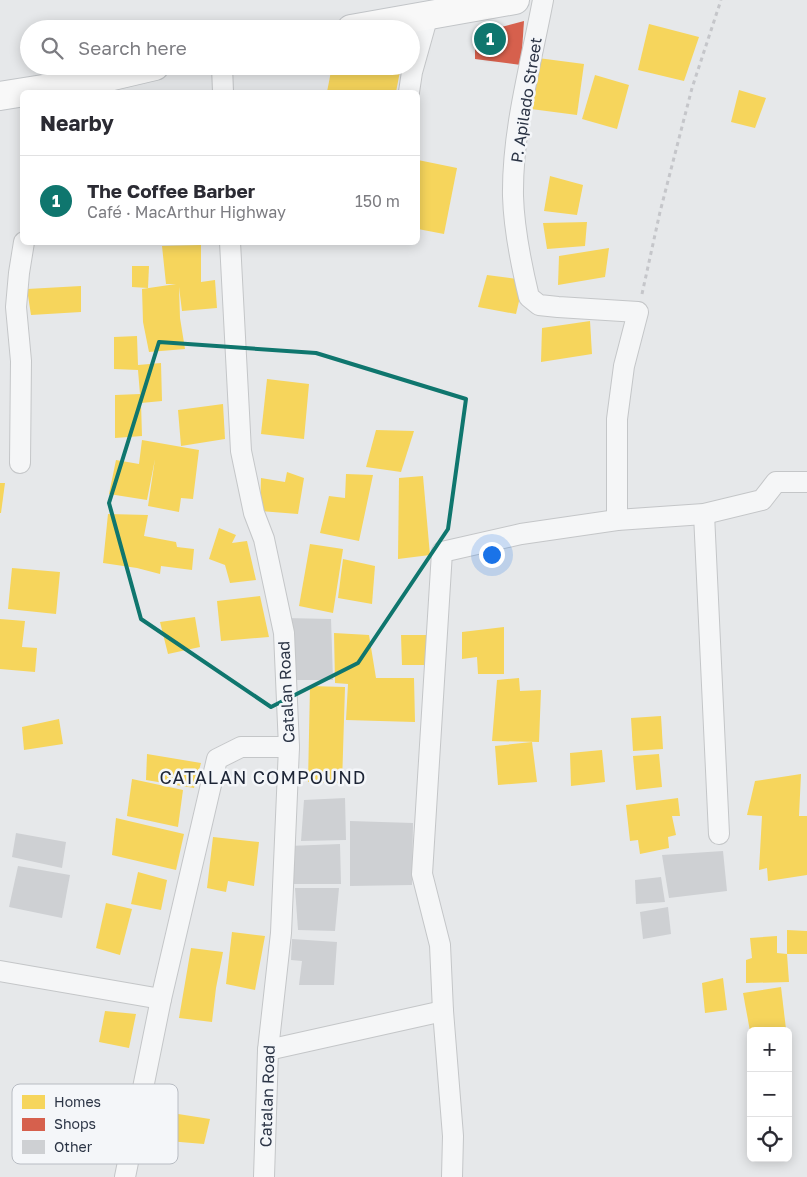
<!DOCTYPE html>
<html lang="en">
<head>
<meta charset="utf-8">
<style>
	body { margin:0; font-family:"Golos Text",sans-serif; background:#f2f2f3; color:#2b2b33 }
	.controls { position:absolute; right:15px; bottom:15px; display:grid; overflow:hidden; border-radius:8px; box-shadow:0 2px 12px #0003 }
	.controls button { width:45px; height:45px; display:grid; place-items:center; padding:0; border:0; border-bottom:1px solid #e1e1e2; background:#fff; color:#2b2b33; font:25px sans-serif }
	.you { position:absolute; left:491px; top:554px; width:18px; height:18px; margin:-12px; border:4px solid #fff; border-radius:50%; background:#1a73e8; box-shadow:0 0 0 8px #1a73e833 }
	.badge { display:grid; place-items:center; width:32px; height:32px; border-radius:50%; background:#0f766e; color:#fff; font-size:16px; font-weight:700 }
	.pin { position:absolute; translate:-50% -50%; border:2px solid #fff; box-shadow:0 1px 5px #0006 }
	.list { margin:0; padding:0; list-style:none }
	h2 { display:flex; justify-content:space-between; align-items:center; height:65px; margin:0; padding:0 20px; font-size:21px }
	h2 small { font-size:16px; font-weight:400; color:#7c7c81 }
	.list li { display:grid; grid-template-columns:32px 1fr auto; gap:15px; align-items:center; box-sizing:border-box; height:90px; padding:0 20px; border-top:1px solid #e1e1e2 }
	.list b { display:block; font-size:19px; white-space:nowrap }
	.list p { margin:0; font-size:16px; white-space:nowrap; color:#7c7c81 }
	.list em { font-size:16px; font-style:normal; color:#7c7c81 }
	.icon { flex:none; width:28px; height:28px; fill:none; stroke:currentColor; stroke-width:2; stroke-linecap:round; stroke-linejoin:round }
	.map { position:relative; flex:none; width:807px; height:1177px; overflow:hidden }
	.search { position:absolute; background:#fff; box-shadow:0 2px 12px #0003; left:20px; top:20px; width:400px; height:55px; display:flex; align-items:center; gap:12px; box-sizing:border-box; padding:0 18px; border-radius:28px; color:#7c7c81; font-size:19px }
	.panel { position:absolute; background:#fff; box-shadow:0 2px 12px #0003; left:20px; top:90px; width:400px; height:155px; border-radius:8px }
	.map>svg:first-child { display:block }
	.homes { fill:#f6d55c }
	.shops { fill:#d6604d }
	.building { fill:#ced0d3 }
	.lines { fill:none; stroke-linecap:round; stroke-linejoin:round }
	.street-casing { stroke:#c4c6c8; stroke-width:22 }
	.primary-casing { stroke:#c2c5c8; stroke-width:30 }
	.path { stroke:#c5c6ca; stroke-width:3; stroke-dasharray:4 4; stroke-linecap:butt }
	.street { stroke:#f5f6f7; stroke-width:20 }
	.primary { stroke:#f8f8f8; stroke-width:28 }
	.marked { fill:none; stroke:#0f766e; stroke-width:4; stroke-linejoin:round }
	.labels { text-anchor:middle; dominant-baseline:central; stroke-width:5; stroke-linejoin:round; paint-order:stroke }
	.street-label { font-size:16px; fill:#2b3445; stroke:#f4f6f9 }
	.neighbourhood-label { font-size:18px; letter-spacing:1px; fill:#1d2536; stroke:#f4f6f9 }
	.key { fill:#f4f6f9; stroke:#b8bcc3; stroke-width:1 }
	.key-label { font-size:14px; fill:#2b3445 }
</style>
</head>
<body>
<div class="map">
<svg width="807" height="1177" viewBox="0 0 807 1177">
	<rect width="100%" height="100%" fill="#e6e8ea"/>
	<g class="homes">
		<path d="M 649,24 L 699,37 L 684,81 L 638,70 Z"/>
		<path d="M 538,58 L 584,64 L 577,115 L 531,109 Z"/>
		<path d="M 332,66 L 401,66 L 396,92 L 327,92 Z"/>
		<path d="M 595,75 L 629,85 L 617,129 L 582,119 Z"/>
		<path d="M 739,90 L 766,98 L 755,128 L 731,122 Z"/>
		<path d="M 418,160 L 457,168 L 444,234 L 418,229 Z"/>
		<path d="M 550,176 L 583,185 L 577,215 L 544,211 Z"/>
		<path d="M 587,222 L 585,246 L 547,249 L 543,223 Z"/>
		<path d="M 201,245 L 201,282 L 215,280 L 217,308 L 182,311 L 179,287 L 180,318 L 185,349 L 149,352 L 143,322 L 142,289 L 176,284 L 166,284 L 162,246 Z"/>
		<path d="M 609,248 L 605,277 L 558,285 L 559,256 Z"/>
		<path d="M 132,266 L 149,266 L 148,288 L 132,287 Z"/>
		<path d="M 487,275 L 524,280 L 516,314 L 478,307 Z"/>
		<path d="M 81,286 L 81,312 L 31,315 L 27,289 Z"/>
		<path d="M 590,321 L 592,354 L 541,362 L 542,328 Z"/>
		<path d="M 137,336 L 138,365 L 161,363 L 162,401 L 141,403 L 142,436 L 115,438 L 115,395 L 140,394 L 138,370 L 114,369 L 114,337 Z"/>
		<path d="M 267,379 L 309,384 L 304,439 L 261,434 Z"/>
		<path d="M 223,404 L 225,439 L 181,446 L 178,410 Z"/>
		<path d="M 376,430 L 414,431 L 401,472 L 366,467 Z"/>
		<path d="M 142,440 L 199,450 L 193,499 L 181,498 L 179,512 L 148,506 L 155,459 L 147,500 L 109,494 L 116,460 L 139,464 Z"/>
		<path d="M 287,472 L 304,478 L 298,514 L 260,511 L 261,478 L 285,482 Z"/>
		<path d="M 346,474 L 373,475 L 359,541 L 320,533 L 329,496 L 345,498 Z"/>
		<path d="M 423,476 L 430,555 L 398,559 L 399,478 Z"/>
		<path d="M 0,483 L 5,483 L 1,513 L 0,513 Z"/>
		<path d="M 108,514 L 148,515 L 144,536 L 176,542 L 177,547 L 194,549 L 192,570 L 161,566 L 160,574 L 137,568 L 103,563 Z"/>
		<path d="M 219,528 L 236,535 L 232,543 L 247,541 L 256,580 L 230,583 L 225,565 L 209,559 Z"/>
		<path d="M 310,544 L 343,549 L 333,613 L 299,606 Z"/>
		<path d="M 343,559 L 375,566 L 372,604 L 338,598 Z"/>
		<path d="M 12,568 L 60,572 L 56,614 L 8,609 Z"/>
		<path d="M 260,596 L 269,637 L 221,641 L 217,601 Z"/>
		<path d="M 195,617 L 200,647 L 168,654 L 160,622 Z"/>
		<path d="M 0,619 L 25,621 L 22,647 L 37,648 L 35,672 L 0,669 Z"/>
		<path d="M 504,627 L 504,674 L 478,674 L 477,657 L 462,659 L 462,632 Z"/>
		<path d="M 334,633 L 369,635 L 376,678 L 414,678 L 415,722 L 346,720 L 348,684 L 335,683 Z"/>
		<path d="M 401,635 L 427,635 L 428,665 L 402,665 Z"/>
		<path d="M 519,678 L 520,691 L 541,690 L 539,742 L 492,741 L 497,680 Z"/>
		<path d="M 310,686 L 345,687 L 342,783 L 308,782 Z"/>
		<path d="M 661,716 L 663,749 L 633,751 L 631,718 Z"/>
		<path d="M 59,719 L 63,744 L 24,750 L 22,727 Z"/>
		<path d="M 532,742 L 537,782 L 498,785 L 495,746 Z"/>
		<path d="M 602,750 L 605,782 L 571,786 L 570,753 Z"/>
		<path d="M 147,754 L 201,763 L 194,788 L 146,780 Z"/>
		<path d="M 659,754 L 662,787 L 636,790 L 633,756 Z"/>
		<path d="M 801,774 L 799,816 L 807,816 L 807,875 L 768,881 L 767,868 L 759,870 L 762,816 L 747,815 L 755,781 Z"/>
		<path d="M 132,779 L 183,790 L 178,827 L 127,816 Z"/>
		<path d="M 678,798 L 680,816 L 672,816 L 676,835 L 668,837 L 669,848 L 640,854 L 638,840 L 630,841 L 626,805 Z"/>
		<path d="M 116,818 L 184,834 L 176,870 L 112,855 Z"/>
		<path d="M 213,837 L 259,842 L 254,886 L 228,881 L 226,892 L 207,888 Z"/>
		<path d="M 138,872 L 167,880 L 161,910 L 131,904 Z"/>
		<path d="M 106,903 L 132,909 L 120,955 L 96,948 Z"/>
		<path d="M 787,930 L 807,931 L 807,954 L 787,954 Z"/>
		<path d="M 232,932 L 265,936 L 255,990 L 226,984 Z"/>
		<path d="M 777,936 L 777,953 L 787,954 L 789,982 L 746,983 L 746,960 L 752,958 L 750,938 Z"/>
		<path d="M 191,948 L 223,952 L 216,988 L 212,1022 L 179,1018 Z"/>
		<path d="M 723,978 L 727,1010 L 705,1013 L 702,983 Z"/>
		<path d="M 781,987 L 786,1029 L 750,1031 L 743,993 Z"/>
		<path d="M 105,1011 L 136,1014 L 129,1048 L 99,1042 Z"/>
		<path d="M 159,1111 L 210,1119 L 204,1144 L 156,1140 Z"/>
	</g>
	<path class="shops" d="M 524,21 L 521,65 L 475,59 L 475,34 Z"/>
	<g class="building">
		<path d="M 285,618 L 331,619 L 333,680 L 297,680 Z"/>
		<path d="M 345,798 L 346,840 L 301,841 L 304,800 Z"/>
		<path d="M 350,821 L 413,823 L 412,885 L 350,886 Z"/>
		<path d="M 16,833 L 66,842 L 62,868 L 12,857 Z"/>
		<path d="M 340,844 L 341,884 L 287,884 L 288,846 Z"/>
		<path d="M 723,851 L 727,891 L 669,898 L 662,855 Z"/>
		<path d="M 18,866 L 70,875 L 62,918 L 9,907 Z"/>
		<path d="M 661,877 L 665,902 L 636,904 L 635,880 Z"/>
		<path d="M 295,888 L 339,888 L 335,931 L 298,930 Z"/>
		<path d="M 668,907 L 671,934 L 643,939 L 640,912 Z"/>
		<path d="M 292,939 L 337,942 L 334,985 L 299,985 L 302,961 L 291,960 Z"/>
	</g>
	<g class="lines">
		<defs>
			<g id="street">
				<path d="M 543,0 C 531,64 512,130 513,196 C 514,231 521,264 529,297 L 539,305 L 558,307 L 638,312 L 624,366 L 617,419 L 617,520"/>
				<path d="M 222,66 L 223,92"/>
				<path d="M 409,92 L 412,72 L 428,15"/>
				<path d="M 230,242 L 241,451 L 254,513 L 264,539 L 284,633 L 289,747 L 281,933 L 268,1050 L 264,1177"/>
				<path d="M 20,463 L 21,361 L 16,307 L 19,273 L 24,242"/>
				<path d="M 704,514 L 719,834"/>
				<path d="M 0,971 L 161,999"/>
				<path d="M 268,1050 L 443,1011"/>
				<path d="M 125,1177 L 161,999 L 217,759 L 241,747 L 289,747"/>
				<path d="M 452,1177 L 453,1136 L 443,1011 L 440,945 L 422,874 L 442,552 L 521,534 L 617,520 L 704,514 L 762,500 L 776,482 L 807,482"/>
			</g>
			<g id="primary">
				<path d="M 351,29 L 515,0"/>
				<path d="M 0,96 L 87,82 L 155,66"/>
			</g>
		</defs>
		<use href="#street" class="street-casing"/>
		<use href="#primary" class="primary-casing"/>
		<path class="path" d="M 642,294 L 660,212 L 692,88 L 721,0"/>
		<use href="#street" class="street"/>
		<use href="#primary" class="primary"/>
	</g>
	<path class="marked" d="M 159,342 L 316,353 L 466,399 L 448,529 L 358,663 L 271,707 L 141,619 L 109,503 Z"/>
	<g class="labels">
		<g class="street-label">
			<text transform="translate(526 100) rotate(-81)">P. Apilado Street</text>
			<text transform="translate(286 692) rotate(-93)">Catalan Road</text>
			<text transform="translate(267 1096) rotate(-88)">Catalan Road</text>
		</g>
		<g class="neighbourhood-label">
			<text x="263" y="777">CATALAN COMPOUND</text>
		</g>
	</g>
	<rect x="12" y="1084" width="166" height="80" rx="8" class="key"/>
	<rect x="22" y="1095" width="23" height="14" fill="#f6d55c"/>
	<rect x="22" y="1118" width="23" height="13" fill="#d6604d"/>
	<rect x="22" y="1140" width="23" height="14" fill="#ced0d3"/>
	<g class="key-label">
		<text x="54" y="1107">Homes</text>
		<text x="54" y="1129">Shops</text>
		<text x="54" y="1152">Other</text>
	</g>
</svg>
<div class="controls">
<button>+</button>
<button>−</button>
<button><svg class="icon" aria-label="locate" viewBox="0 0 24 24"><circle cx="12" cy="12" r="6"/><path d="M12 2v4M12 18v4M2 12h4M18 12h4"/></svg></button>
</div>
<div class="you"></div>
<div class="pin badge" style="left:490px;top:39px">1</div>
<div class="search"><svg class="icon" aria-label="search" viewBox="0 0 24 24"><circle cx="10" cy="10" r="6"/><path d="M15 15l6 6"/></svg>Search here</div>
<section class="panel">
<h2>Nearby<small></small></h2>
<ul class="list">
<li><span class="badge">1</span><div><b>The Coffee Barber</b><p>Café · MacArthur Highway</p></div><em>150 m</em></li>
</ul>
</section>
</div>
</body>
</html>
